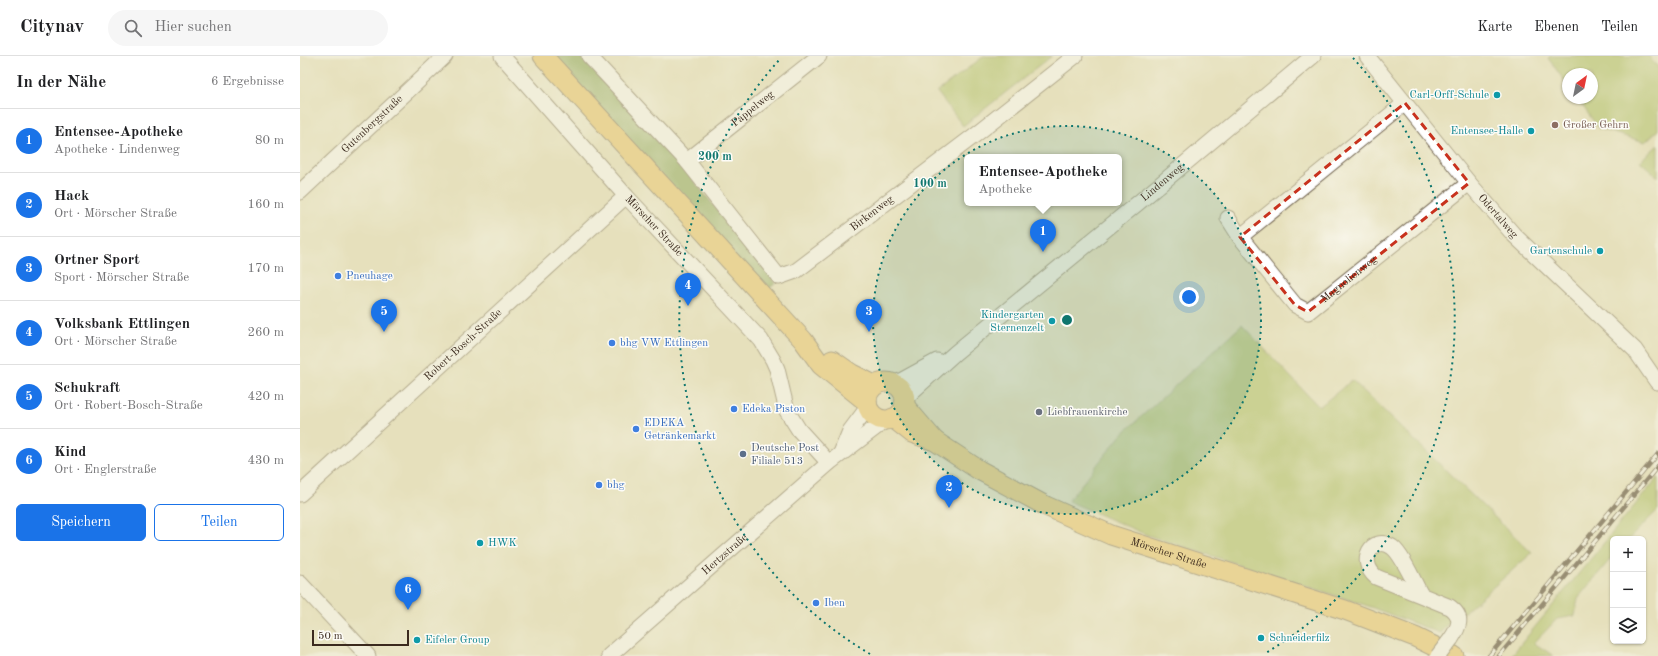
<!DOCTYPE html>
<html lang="de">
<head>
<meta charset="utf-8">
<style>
	body { margin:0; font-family:"Old Standard TT",serif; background:#f6f6f6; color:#202124 }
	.controls { position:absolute; right:12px; bottom:12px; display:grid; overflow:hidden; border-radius:6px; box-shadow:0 1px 3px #0004 }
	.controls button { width:36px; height:36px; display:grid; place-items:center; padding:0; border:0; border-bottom:1px solid #e0e0e0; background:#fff; color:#202124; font:20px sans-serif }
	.compass { position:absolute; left:1262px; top:12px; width:36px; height:36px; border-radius:50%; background:#fff; box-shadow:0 1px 3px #0004; rotate:33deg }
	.scale { position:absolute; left:12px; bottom:10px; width:97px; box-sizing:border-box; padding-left:4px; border:2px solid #3b2a1e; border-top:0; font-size:11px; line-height:14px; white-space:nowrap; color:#3b2a1e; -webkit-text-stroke:3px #fdfcf7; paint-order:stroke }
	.you { position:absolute; left:889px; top:241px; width:14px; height:14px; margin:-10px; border:3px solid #fff; border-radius:50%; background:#1a73e8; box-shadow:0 0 0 6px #1a73e833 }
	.badge { display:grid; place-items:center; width:26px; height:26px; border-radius:50%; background:#1a73e8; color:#fff; font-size:13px; font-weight:700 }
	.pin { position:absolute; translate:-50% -33px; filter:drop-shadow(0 1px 2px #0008) }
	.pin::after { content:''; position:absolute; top:21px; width:14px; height:12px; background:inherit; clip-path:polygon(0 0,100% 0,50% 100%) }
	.popup { position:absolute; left:664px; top:98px; width:158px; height:52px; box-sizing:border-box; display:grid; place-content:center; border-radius:6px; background:#fff; filter:drop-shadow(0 1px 3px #0005); font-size:13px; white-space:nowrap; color:#757577 }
	.popup b { font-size:15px; color:#202124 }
	.popup::after { content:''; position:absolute; left:50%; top:100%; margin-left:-8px; border:8px solid transparent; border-top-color:#fff }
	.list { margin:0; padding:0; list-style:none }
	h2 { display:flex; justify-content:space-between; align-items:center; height:52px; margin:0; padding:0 16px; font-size:17px }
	h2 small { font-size:13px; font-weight:400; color:#757577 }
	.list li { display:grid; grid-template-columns:26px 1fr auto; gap:12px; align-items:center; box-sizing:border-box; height:64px; padding:0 16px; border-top:1px solid #e0e0e0 }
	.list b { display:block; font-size:15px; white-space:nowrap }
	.list p { margin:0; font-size:13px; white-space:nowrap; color:#757577 }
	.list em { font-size:13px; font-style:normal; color:#757577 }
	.actions { display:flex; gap:8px; padding:12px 16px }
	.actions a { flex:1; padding:9px 0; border:1px solid #1a73e8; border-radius:6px; text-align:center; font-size:14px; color:#1a73e8 }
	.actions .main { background:#1a73e8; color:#fff }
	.icon { flex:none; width:22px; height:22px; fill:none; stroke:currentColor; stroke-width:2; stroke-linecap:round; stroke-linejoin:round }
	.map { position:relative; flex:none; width:1358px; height:600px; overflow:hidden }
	header { display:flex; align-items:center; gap:24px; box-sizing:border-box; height:56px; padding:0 20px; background:#fff; border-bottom:1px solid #e0e0e0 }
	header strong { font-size:19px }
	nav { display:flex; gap:22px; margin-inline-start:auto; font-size:14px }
	.search { width:280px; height:36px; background:#f6f6f6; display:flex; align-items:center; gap:10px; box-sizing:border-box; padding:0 14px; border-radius:22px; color:#757577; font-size:15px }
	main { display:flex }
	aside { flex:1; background:#fff }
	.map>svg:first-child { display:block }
	.green { fill:#aabe62; stroke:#727440 }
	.forest { fill:#87a558; stroke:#61683b }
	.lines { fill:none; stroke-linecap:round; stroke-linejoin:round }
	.minor-casing { stroke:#776a55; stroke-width:17 }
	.major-casing { stroke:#776a55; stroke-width:21 }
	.minor { stroke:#fff; stroke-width:15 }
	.major { stroke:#edc569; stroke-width:19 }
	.rail-casing { stroke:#3b2a1e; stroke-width:4.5 }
	.rail { stroke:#fdfcf7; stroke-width:3; stroke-dasharray:9; stroke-linecap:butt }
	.minor-bridge-casing { stroke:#776a55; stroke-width:17; stroke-linecap:butt }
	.minor-bridge { stroke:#fff; stroke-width:15 }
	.marked { fill:none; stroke:#c8321e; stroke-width:3; stroke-dasharray:8 5; stroke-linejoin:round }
	.ring { fill:none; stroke:#0f766e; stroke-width:2; stroke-dasharray:2 4 }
	.culture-dot { fill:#0f9aa8; stroke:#fdfcf7; stroke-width:1.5 }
	.education-dot { fill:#8d6e63; stroke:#fdfcf7; stroke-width:1.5 }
	.shop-dot { fill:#3f7fe0; stroke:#fdfcf7; stroke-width:1.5 }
	.worship-dot { fill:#6b7280; stroke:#fdfcf7; stroke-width:1.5 }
	.service-dot { fill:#5c6f8a; stroke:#fdfcf7; stroke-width:1.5 }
	.labels { text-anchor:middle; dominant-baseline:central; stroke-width:3; stroke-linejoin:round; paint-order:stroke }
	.culture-label { font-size:11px; fill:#0d838f; stroke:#fdfcf7; text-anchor:end }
	.street-label { font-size:11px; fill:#3b2a1e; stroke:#fdfcf7 }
	.education-label { font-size:11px; fill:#785e54; stroke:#fdfcf7; text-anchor:start }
	.shop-label { font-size:11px; fill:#366cbe; stroke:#fdfcf7; text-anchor:start }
	.worship-label { font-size:11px; fill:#5b616d; stroke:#fdfcf7; text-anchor:start }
	.service-label { font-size:11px; fill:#4e5e75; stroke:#fdfcf7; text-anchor:start }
	.centre { fill:#0f766e; stroke:#fdfcf7; stroke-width:2 }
	.ring-label { font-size:12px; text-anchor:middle; font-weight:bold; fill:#0f766e; stroke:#fdfcf7; stroke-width:3; stroke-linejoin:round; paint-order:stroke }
</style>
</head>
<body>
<header>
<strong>Citynav</strong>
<div class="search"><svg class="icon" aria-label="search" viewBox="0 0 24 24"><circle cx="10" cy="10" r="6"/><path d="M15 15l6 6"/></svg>Hier suchen</div>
<nav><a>Karte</a><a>Ebenen</a><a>Teilen</a></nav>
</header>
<main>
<aside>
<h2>In der Nähe<small>6 Ergebnisse</small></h2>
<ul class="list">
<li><span class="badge">1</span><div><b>Entensee-Apotheke</b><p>Apotheke · Lindenweg</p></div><em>80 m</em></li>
<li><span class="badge">2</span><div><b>Hack</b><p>Ort · Mörscher Straße</p></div><em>160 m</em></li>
<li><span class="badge">3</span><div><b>Ortner Sport</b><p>Sport · Mörscher Straße</p></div><em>170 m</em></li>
<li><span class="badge">4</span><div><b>Volksbank Ettlingen</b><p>Ort · Mörscher Straße</p></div><em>260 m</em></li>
<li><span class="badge">5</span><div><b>Schukraft</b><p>Ort · Robert-Bosch-Straße</p></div><em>420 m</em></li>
<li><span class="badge">6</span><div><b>Kind</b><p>Ort · Englerstraße</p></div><em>430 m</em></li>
</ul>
<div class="actions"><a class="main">Speichern</a><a>Teilen</a></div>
</aside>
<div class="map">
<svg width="1358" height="600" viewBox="0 0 1358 600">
	<rect width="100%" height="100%" fill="#fdfcf7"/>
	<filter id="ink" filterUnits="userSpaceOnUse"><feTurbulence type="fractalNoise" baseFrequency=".025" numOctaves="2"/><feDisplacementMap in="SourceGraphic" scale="8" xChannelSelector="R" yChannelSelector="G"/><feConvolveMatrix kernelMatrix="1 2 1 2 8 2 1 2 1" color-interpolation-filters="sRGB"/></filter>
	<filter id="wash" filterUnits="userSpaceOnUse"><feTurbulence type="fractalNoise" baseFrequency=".012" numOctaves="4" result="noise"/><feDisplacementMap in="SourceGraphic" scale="16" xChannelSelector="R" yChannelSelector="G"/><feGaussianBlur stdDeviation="0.9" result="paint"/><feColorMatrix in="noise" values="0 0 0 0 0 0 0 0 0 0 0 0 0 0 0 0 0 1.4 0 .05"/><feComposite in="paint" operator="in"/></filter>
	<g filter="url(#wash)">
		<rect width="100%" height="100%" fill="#e6e0bc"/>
		<g class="green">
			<path d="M 684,0 L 752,0 L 663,70 L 637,36 Z"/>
			<path d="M 1251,0 L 1349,0 L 1358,11 L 1358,74 L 1345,86 L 1299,73 L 1277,42 L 1292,42 L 1292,18 L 1268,18 L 1268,30 L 1248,2 Z"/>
			<path d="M 1358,89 L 1358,121 L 1340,105 Z"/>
			<path d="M 942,269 L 1019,351 L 1052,324 L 1232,497 L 1166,555 L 1151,564 L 1140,577 L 1065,549 L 847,479 L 768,445 L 821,379 Z"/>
			<path d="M 1358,421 L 1358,454 L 1329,483 L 1313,483 L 1313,500 L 1278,542 L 1275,560 L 1257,563 L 1234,587 L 1254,600 L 1211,600 Z"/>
		</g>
		<path class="forest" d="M 251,0 L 280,0 L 386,115 L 476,227 L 466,235 Z"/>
	</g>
	<g filter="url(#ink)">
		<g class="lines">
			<defs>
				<g id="minor">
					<path id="s1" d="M 202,0 L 326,140 L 461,284 L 473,304 L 477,313 L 487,355 L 499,374 L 529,407"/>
					<path id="s2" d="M 289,0 L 387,105 L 479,221 L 496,215 L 675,79 L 775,0"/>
					<path id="s3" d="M 1067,0 L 1169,127 L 1214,179 L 1335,294 L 1357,326"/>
					<path id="s4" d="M 387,105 L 519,0"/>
					<path id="s5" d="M 0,136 L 145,0"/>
					<path id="s6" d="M 928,162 L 940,181 L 995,249 L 1008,256 L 1169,127"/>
					<path d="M 940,181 L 1105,47"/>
					<path d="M 595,328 L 637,305"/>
					<path id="s7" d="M 604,343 L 655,297 L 838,147 L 1013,0"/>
					<path d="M 541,397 L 550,375 L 568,351"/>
					<path id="s8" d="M 0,438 L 326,140"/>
					<path d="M 0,527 L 68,600"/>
					<path d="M 1121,539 C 1115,528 1102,498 1092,491 C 1072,478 1057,505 1076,521 L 1150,551 C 1164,561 1159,571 1151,583"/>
					<path id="s9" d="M 309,600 L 529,407 L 587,363"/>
				</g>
				<g id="major">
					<path d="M 243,0 L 503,284 L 521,309 L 567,346"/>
					<path d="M 532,304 L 552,318 L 574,329"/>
					<circle cx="586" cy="345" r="19"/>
					<path d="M 604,349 L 634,384"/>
					<path id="s10" d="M 593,362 L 612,377 L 635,385 L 679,414 L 746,450 L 811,479 L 1045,554 L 1115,581 L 1154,600"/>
				</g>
			</defs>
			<use href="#minor" class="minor-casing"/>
			<use href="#major" class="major-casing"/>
			<use href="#minor" class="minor"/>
			<use href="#major" class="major"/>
			<defs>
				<g id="rail">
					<path d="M 1189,600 L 1358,398"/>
					<path d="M 1199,600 L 1358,410"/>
				</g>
			</defs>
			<use href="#rail" class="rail-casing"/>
			<use href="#rail" class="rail"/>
			<defs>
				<path id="minor-bridge" d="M 1138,600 L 1151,583"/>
			</defs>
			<use href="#minor-bridge" class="minor-bridge-casing"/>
			<use href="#minor-bridge" class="minor-bridge"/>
		</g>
	</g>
	<path d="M0 0H1358V600H0ZM 1105,47 L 1169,127 L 1008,256 L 995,249 L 940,181 Z" fill="#e6e0bc" fill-opacity=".55" fill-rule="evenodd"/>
	<path class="marked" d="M 1105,47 L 1169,127 L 1008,256 L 995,249 L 940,181 Z"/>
	<circle cx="767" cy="264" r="194" fill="#0f766e" fill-opacity=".12"/>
	<g class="ring">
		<circle cx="767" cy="264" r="194"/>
		<path d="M570 598A388 388 0 0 1 481 2M1053 2A388 388 0 0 1 964 598"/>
	</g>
	<g class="culture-dot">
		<circle cx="1197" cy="39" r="4"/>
		<circle cx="1231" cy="75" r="4"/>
		<circle cx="1300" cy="195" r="4"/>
		<circle cx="752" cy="265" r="4"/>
		<circle cx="180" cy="487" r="4"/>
		<circle cx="961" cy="582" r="4"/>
		<circle cx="117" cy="584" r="4"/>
	</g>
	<circle class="education-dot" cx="1255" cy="69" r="4"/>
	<g class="shop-dot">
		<circle cx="38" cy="220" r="4"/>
		<circle cx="312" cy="287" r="4"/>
		<circle cx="434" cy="353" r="4"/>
		<circle cx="336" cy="373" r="4"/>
		<circle cx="299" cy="429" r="4"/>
		<circle cx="516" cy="547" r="4"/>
	</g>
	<circle class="worship-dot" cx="739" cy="356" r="4"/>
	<circle class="service-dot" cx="443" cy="398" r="4"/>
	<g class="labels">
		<g class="culture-label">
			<text x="1189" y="39">Carl-Orff-Schule</text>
			<text x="1223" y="75">Entensee-Halle</text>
			<text x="1292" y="195">Gartenschule</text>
			<text x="744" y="259">Kindergarten<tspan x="744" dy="13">Sternenzelt</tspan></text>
			<text x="188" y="487" text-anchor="start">HWK</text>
			<text x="969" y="582" text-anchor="start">Schneiderfilz</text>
			<text x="125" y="584" text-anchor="start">Eifeler Group</text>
		</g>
		<g class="street-label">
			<text stroke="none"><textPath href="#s4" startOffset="84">Pappelweg</textPath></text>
			<text stroke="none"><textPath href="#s5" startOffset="99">Gutenbergstraße</textPath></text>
			<text stroke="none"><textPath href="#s7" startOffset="337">Lindenweg</textPath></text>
			<text stroke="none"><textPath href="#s2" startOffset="405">Birkenweg</textPath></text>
			<text stroke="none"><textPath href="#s3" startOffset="207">Odertalweg</textPath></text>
			<text stroke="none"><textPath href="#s1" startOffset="228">Mörscher Straße</textPath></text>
			<text stroke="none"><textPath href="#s6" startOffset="177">Magnolienweg</textPath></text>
			<text stroke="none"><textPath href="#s8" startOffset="221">Robert-Bosch-Straße</textPath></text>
			<text stroke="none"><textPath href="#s9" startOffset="154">Hertzstraße</textPath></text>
			<text stroke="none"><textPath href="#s10" startOffset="309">Mörscher Straße</textPath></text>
		</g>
		<g class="education-label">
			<text x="1263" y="69">Großer Gehrn</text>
		</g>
		<g class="shop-label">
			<text x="46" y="220">Pneuhage</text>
			<text x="320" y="287">bhg VW Ettlingen</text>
			<text x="442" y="353">Edeka Piston</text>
			<text x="344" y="367">EDEKA<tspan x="344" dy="13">Getränkemarkt</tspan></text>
			<text x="307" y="429">bhg</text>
			<text x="524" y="547">Iben</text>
		</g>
		<g class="worship-label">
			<text x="747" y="356">Liebfrauenkirche</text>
		</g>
		<g class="service-label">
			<text x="451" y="392">Deutsche Post<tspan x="451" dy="13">Filiale 513</tspan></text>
		</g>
	</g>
	<circle cx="767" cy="264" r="6" class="centre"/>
	<g class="ring-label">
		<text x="415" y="104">200 m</text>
		<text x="630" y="131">100 m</text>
	</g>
</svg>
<div class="controls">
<button>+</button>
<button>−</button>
<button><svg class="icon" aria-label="layers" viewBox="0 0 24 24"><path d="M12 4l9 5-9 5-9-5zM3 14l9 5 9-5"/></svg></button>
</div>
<svg class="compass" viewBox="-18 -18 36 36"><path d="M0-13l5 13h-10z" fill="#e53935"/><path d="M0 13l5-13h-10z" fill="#757577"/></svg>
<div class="scale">50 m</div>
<div class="you"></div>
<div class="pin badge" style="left:743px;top:196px">1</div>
<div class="popup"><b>Entensee-Apotheke</b>Apotheke</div>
<div class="pin badge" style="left:649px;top:452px">2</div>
<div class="pin badge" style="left:569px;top:276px">3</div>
<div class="pin badge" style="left:388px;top:250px">4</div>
<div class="pin badge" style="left:84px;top:276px">5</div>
<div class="pin badge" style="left:108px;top:554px">6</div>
</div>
</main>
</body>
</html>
